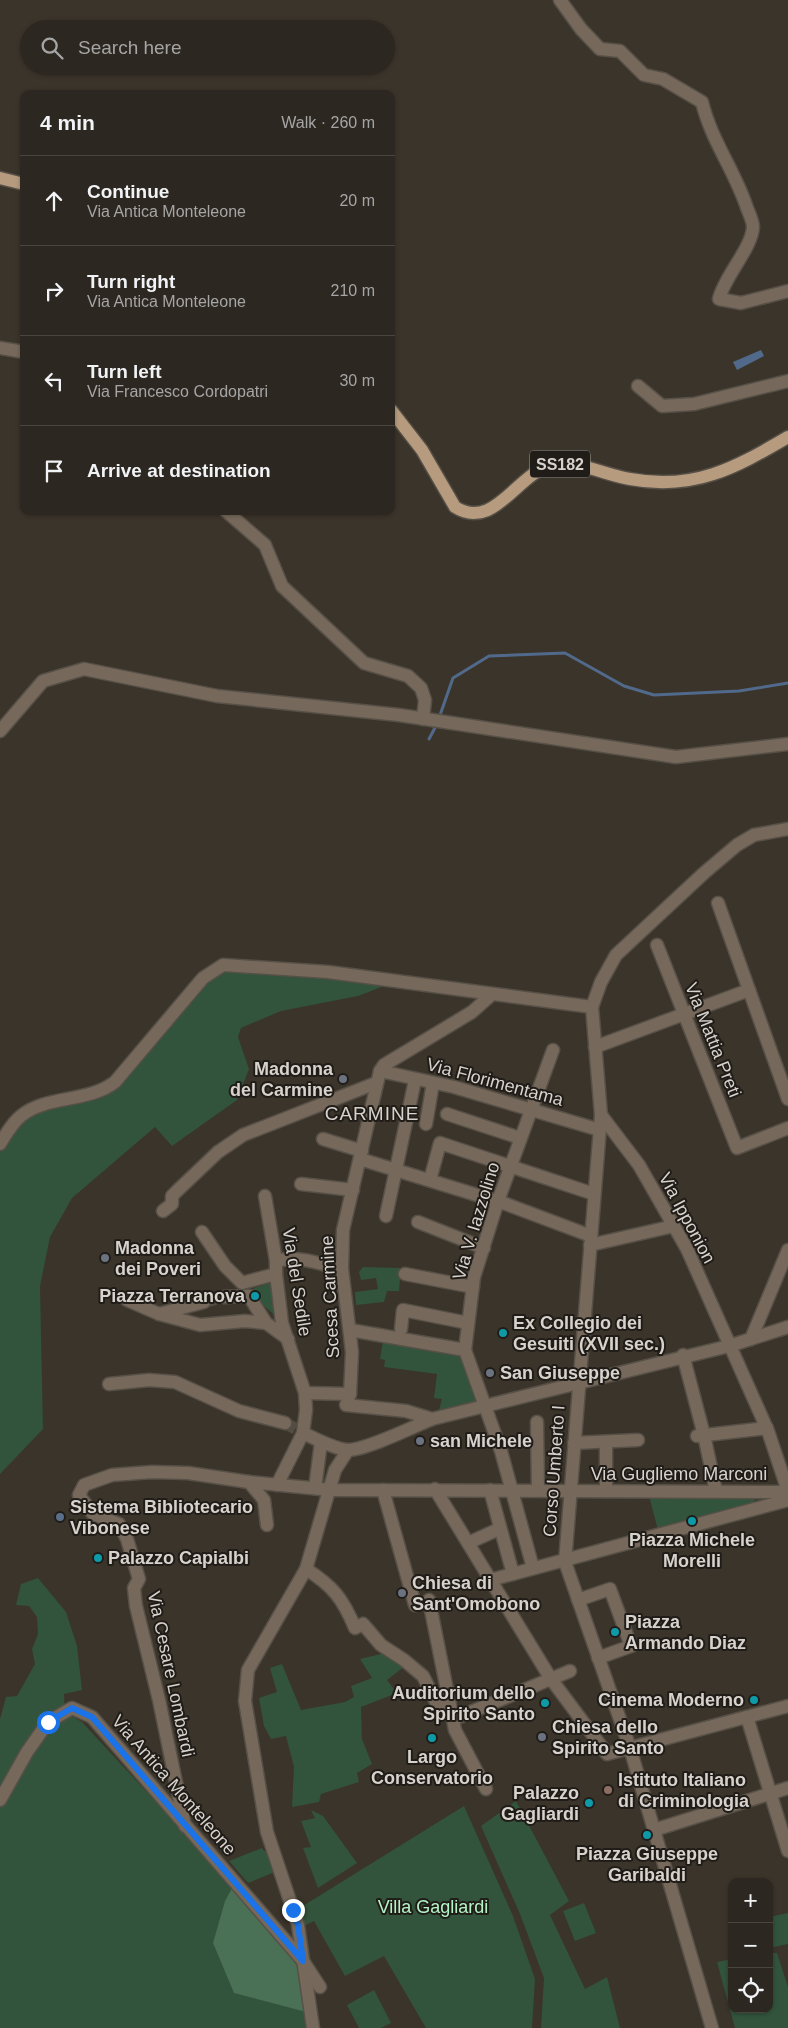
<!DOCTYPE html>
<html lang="en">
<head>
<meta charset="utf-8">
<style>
	body { margin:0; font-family:Helvetica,sans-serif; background:#38332d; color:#f1f3f6 }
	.controls { position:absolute; right:15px; bottom:15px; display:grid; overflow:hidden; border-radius:10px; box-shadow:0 1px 4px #0004 }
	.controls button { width:45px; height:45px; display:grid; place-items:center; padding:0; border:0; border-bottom:1px solid #48443e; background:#2c2720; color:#f1f3f6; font:25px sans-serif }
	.stop { position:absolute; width:15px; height:15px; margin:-11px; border:4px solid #1a73e8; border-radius:50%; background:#fff }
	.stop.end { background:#1a73e8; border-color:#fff; box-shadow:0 1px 5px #0008 }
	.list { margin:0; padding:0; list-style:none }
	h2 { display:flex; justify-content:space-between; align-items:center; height:65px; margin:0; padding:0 20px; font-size:21px }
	h2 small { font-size:16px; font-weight:400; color:#a6a5a5 }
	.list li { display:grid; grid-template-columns:32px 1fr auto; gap:15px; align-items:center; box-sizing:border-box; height:90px; padding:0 20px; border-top:1px solid #48443e }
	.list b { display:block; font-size:19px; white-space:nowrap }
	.list p { margin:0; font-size:16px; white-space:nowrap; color:#a6a5a5 }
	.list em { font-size:16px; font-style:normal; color:#a6a5a5 }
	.icon { flex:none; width:28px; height:28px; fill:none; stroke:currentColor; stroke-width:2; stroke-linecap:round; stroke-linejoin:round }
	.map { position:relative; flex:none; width:788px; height:2028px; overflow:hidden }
	.search { position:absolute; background:#2c2720; box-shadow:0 1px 4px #0004; left:20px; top:20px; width:375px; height:55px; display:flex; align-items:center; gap:12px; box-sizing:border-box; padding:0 18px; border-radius:28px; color:#a6a5a5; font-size:19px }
	.panel { position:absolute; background:#2c2720; box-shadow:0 1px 4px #0004; left:20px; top:90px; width:375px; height:425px; border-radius:10px }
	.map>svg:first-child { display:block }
	.green { fill:#32533c }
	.forest { fill:#4a7055 }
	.water { fill:#516a8b }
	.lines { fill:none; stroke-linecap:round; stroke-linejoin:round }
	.stream { stroke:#516a8b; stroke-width:3 }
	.minor-tunnel { stroke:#524c42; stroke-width:12; stroke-dasharray:12 6; stroke-linecap:butt }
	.minor-casing { stroke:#575047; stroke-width:15 }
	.major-casing { stroke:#575047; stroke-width:15 }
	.minor { stroke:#76695b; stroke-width:12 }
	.major { stroke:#b69b7e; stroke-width:12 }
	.route { stroke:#1a73e8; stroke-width:6 }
	.worship-dot { fill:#6b7280; stroke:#201c18; stroke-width:2 }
	.culture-dot { fill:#0f9aa8; stroke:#201c18; stroke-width:2 }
	.service-dot { fill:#5c6f8a; stroke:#201c18; stroke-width:2 }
	.education-dot { fill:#8d6e63; stroke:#201c18; stroke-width:2 }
	.labels { text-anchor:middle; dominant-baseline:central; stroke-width:4; stroke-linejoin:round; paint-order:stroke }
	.shield { fill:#201c18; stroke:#a09b96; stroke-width:1 }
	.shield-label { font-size:16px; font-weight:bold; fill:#d7d2cc }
	.street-label { font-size:18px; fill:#d7d2cc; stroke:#201c18 }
	.poi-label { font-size:18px; font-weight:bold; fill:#d7d2cc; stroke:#201c18; text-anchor:start }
	.park-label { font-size:18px; fill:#b4f4c6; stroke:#201c18 }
	.neighbourhood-label { font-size:19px; letter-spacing:1px; fill:#d7d2cc; stroke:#201c18 }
</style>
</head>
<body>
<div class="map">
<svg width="788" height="2028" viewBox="0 0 788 2028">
	<rect width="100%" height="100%" fill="#3b342a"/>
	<g class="green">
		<path d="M 214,970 L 397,981 L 358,996 L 281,1011 L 241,1028 L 238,1037 L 249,1069 L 237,1100 L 172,1146 L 155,1127 L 72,1198 L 50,1237 L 40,1286 L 43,1429 L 0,1474 L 0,1144 L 21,1116 L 100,1092 Z"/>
		<path d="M 363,1267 L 401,1268 L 399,1291 L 387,1291 L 384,1302 L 356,1305 L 355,1292 L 378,1289 L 376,1278 L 361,1280 L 359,1272 Z"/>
		<path d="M 274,1282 L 278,1318 L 248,1292 L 254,1288 Z"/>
		<path d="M 383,1341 L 463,1356 L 480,1403 L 438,1414 L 442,1399 L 434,1398 L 437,1374 L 384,1367 L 385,1360 L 380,1359 Z"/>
		<path d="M 649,1496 L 754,1497 L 755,1503 L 658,1530 Z"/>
		<path d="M 38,1578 L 66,1612 L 77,1646 L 82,1690 L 64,1694 L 65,1712 L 82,1722 L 303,1961 L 313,2028 L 0,2028 L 0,1719 L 6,1697 L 17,1696 L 35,1664 L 32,1649 L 38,1634 L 37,1617 L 29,1606 L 16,1605 L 21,1584 Z"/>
		<path d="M 385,1653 L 405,1666 L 387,1680 L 397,1693 L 361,1707 L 362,1739 L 372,1764 L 357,1773 L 359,1782 L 321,1794 L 319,1802 L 292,1807 L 294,1767 L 286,1736 L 271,1739 L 264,1726 L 259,1698 L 277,1692 L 270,1668 L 282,1664 L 301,1710 L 345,1702 L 354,1697 L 351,1686 L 372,1678 L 360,1659 Z"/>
		<path d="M 516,1801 L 569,1901 L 550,1915 L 585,1989 L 607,1977 L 620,2028 L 541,2028 L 544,1978 L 520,1914 L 481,1826 Z"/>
		<path d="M 464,1806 L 513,1916 L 535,1979 L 532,2028 L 426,2028 L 384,1956 L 345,1976 L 314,1921 L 304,1926 L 298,1909 Z"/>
		<path d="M 311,1810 L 323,1816 L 357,1863 L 318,1888 L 303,1848 L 311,1847 L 301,1821 L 315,1818 Z"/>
		<path d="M 262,1848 L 264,1851 L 268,1850 L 275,1872 L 248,1883 L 229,1861 Z"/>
		<path d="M 584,1903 L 596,1933 L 575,1941 L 563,1911 Z"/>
		<path d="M 788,1913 L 788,1944 L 769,1948 L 769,1917 Z"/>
		<path d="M 769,1953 L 777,1953 L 788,1987 L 788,2028 L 735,2028 L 717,1962 L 732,1959 L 732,2009 L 769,2009 Z"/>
		<path d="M 374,1990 L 391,2023 L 381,2028 L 359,2028 L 347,2005 Z"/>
	</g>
	<path class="forest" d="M 235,1883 L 303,1961 L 310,2013 L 234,1993 L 213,1943 L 225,1901 Z"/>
	<path class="water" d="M 761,350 L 764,356 L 737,370 L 733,362 Z"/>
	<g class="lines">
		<g class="stream">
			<path d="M 439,718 L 453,678 L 489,656 L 565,653 L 624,686 L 654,695 L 739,691 L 788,683"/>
			<path d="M 429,739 L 437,724"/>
		</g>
		<g class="minor-tunnel">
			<path d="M 204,1302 L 224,1297"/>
			<path d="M 285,1423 L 303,1433"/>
		</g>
		<defs>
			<g id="minor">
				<path d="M 560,0 L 581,29 L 600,49 L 620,51 L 644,75 L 663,79 L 702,102 C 711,140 735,171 747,208 C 749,213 753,221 753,227 C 752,248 724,277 719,299 L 741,303 L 788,291"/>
				<path d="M 0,348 L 24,352"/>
				<path d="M 638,386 L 662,406 L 694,404 L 788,381"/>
				<path d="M 226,511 L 265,545 L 282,586 L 364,663 L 408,676 L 421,688 L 425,700 L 423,719"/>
				<path d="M 0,731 L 43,681 L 84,669 L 217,696 L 399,715 L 676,757 L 788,744"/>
				<path d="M 718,903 L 788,1099"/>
				<path d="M 657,945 L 737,1148 L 788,1128"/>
				<path d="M 595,1047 L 749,990"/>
				<path d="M 380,1071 L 454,1087 L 600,1130"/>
				<path d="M 447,1114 L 520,1138"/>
				<path d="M 601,1115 L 639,1165 L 687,1249 L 768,1431 L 788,1491"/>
				<path d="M 426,1124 L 433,1083"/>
				<path d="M 323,1139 L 362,1151"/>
				<path d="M 0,1144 C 6,1134 12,1123 21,1116 C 46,1095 88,1103 115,1082 L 203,978 L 223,965 L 328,972 L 592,1007"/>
				<path d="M 360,1159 L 506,1204 L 591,1236"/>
				<path d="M 430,1180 L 440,1143 L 594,1194"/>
				<path d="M 301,1184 L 353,1190"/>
				<path d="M 265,1196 L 276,1261 L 276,1274 L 282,1323 L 305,1393 L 306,1410 L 303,1433 L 277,1485"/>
				<path d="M 163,1211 L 172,1204 L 172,1196 L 178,1190 L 218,1152 L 243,1135 L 376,1083"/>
				<path d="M 386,1216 L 414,1085"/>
				<path d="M 418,1222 L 484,1248"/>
				<path d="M 202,1232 L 225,1266 L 242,1283 L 276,1274"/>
				<path d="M 590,1245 L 674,1226"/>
				<path d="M 276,1261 C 298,1255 321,1264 342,1269"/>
				<path d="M 405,1274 L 473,1287"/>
				<path d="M 224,1297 L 249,1296 L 266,1323"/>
				<path d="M 127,1300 L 159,1314 L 200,1325 L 245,1321 L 266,1323 L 288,1339"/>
				<path d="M 159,1314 L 204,1302"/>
				<path d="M 401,1329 L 403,1310 L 468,1323"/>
				<path d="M 350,1330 L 465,1350"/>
				<path d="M 751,1339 L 788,1250"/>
				<path d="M 683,1355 L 704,1435 L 716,1491"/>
				<path d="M 109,1384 L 149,1380 L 175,1382 L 239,1411 L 285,1423"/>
				<path d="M 305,1393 L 350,1394"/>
				<path d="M 432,1419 L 406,1411 L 346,1405 L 350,1394 L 352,1352 L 342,1269 L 343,1230 L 380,1071 L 384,1065 L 472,1012 L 491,995"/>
				<path d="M 537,1422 L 538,1490"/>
				<path d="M 303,1433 C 316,1439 332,1448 347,1450 C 364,1451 415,1426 432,1419 L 729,1346 L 788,1327"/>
				<path d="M 697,1436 L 767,1428"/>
				<path d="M 574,1443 L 638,1440"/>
				<path d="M 249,1482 L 264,1500 L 267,1525"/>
				<path d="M 315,1488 L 321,1442"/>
				<path d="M 435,1489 L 551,1679 L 607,1754 L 788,1706"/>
				<path d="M 383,1490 L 415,1605"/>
				<path d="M 490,1490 L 513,1574"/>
				<path d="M 606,1491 L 606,1442"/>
				<path d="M 468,1543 L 499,1529"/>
				<path d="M 533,1568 L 501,1451 L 465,1350 L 474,1277 L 498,1201 L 553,1050"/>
				<path d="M 306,1569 C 333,1586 343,1599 355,1628 L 363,1624 L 381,1645 L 404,1660 L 423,1676 L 436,1702 L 454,1719"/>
				<path d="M 490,1580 L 788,1500"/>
				<path d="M 429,1600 L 455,1730 L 486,1789"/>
				<path d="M 578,1600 L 610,1589 L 631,1646 L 598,1658"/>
				<path d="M 747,1717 L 788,1851"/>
				<path d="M 454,1719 L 570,1671"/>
				<path d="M 0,1800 L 27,1752 L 48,1722 L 72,1708 L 92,1717 L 303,1961 L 320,1987"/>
				<path d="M 185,1826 L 159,1700 L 136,1606 L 134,1588 L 139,1579 L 127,1539 L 119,1524 L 93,1514 L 79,1495 L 84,1485 L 112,1475 L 152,1472 L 188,1473 L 249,1482 L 331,1490 L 788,1492"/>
				<path d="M 654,1830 L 788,1788"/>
				<path d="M 313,2028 L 298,1925 L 267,1832 L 245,1701 L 248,1670 L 306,1569 L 335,1470 L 348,1450"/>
				<path d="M 712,2028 L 630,1748 L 565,1562 L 601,1115 L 592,1007 L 601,982 L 616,955 L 704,873 L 737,845 L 754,835 L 788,829"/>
			</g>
			<g id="major">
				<path d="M 0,178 L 24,184"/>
				<path d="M 391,410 L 422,450 L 455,507 C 494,532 517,473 552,465 C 578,460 605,475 630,479 C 694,491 735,468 788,437"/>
			</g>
		</defs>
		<use href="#minor" class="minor-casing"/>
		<use href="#major" class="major-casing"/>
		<use href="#minor" class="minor"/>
		<use href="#major" class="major"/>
	</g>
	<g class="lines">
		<path class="route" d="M 48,1722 L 72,1708 L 92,1717 L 303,1961 L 298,1925 L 293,1910"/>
	</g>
	<g class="worship-dot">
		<circle cx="343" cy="1079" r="5"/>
		<circle cx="105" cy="1258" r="5"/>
		<circle cx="490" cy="1373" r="5"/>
		<circle cx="420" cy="1441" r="5"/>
		<circle cx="402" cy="1593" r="5"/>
		<circle cx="542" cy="1737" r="5"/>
	</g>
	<g class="culture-dot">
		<circle cx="255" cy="1296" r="5"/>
		<circle cx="503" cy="1333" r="5"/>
		<circle cx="692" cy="1521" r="5"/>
		<circle cx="98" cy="1558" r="5"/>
		<circle cx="615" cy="1632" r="5"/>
		<circle cx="754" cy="1700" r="5"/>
		<circle cx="545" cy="1703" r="5"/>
		<circle cx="432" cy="1738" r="5"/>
		<circle cx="589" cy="1803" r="5"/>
		<circle cx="647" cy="1835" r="5"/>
	</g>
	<circle class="service-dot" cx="60" cy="1517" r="5"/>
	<circle class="education-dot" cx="608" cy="1790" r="5"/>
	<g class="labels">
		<rect class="shield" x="530" y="450.5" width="60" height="27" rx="4"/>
		<g class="shield-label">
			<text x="560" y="464">SS182</text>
		</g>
		<g class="street-label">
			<text transform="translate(713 1040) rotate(68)">Via Mattia Preti</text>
			<text transform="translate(495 1082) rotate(15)">Via Florimentama</text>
			<text transform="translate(687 1218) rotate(62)">Via Ipponion</text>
			<text transform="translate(476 1221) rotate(-73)">Via V. Iazzolino</text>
			<text transform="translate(297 1282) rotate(81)">Via del Sedile</text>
			<text transform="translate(330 1297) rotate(-93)">Scesa Carmine</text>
			<text transform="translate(554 1471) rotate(-86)">Corso Umberto I</text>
			<text x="679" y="1474">Via Gugliemo Marconi</text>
			<text transform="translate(171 1674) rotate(78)">Via Cesare Lombardi</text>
			<text transform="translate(174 1785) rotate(49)">Via Antica Monteleone</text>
		</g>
		<g class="poi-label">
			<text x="333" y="1069" text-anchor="end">Madonna<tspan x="333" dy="21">del Carmine</tspan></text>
			<text x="115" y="1248">Madonna<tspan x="115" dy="21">dei Poveri</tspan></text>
			<text x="245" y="1296" text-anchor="end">Piazza Terranova</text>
			<text x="513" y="1323">Ex Collegio dei<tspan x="513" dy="21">Gesuiti (XVII sec.)</tspan></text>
			<text x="500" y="1373">San Giuseppe</text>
			<text x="430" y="1441">san Michele</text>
			<text x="70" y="1507">Sistema Bibliotecario<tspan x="70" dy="21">Vibonese</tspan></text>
			<text x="692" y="1540" text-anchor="middle">Piazza Michele<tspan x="692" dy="21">Morelli</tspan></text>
			<text x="108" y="1558">Palazzo Capialbi</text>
			<text x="412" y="1583">Chiesa di<tspan x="412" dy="21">Sant'Omobono</tspan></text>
			<text x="625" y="1622">Piazza<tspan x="625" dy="21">Armando Diaz</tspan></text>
			<text x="535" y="1693" text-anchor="end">Auditorium dello<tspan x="535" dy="21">Spirito Santo</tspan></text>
			<text x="744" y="1700" text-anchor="end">Cinema Moderno</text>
			<text x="552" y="1727">Chiesa dello<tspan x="552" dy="21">Spirito Santo</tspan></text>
			<text x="432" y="1757" text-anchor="middle">Largo<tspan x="432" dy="21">Conservatorio</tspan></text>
			<text x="618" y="1780">Istituto Italiano<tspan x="618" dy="21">di Criminologia</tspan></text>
			<text x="579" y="1793" text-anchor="end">Palazzo<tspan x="579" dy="21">Gagliardi</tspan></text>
			<text x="647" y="1854" text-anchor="middle">Piazza Giuseppe<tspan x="647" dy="21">Garibaldi</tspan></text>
		</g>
		<g class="park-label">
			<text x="433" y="1907">Villa Gagliardi</text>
		</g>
		<g class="neighbourhood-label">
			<text x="372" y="1113">CARMINE</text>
		</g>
	</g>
</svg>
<div class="controls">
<button>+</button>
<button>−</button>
<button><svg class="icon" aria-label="locate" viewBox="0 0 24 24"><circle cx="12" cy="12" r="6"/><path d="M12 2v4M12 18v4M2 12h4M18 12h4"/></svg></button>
</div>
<div class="stop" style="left:48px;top:1722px"></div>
<div class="stop end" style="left:293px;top:1910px"></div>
<div class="search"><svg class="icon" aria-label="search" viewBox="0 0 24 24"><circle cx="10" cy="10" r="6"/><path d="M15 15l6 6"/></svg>Search here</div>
<section class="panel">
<h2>4 min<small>Walk · 260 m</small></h2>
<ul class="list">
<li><svg class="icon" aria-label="ahead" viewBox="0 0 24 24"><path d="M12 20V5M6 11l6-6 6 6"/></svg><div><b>Continue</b><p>Via Antica Monteleone</p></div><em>20 m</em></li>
<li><svg class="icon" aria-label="right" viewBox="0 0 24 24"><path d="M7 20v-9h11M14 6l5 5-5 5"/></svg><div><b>Turn right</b><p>Via Antica Monteleone</p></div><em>210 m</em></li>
<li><svg class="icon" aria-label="left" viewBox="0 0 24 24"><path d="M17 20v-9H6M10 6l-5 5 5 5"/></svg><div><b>Turn left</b><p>Via Francesco Cordopatri</p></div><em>30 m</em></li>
<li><svg class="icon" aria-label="arrive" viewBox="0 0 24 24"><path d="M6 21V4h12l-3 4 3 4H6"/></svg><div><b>Arrive at destination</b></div></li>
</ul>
</section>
</div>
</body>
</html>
